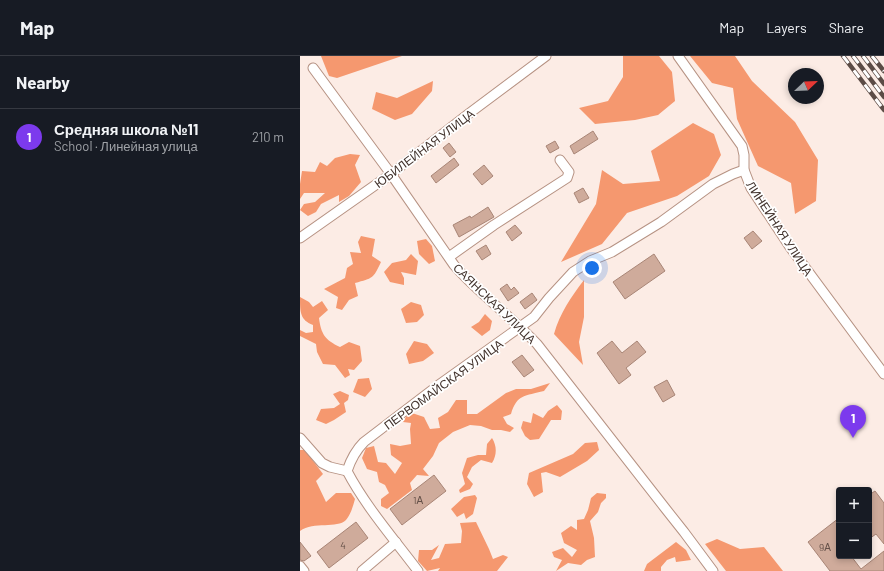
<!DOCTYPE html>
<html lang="en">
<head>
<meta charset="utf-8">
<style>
	body { margin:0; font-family:Barlow,sans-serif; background:#20242c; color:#f1f3f6 }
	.controls { position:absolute; right:12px; bottom:12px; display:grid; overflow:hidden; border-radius:4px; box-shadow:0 2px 6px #0003 }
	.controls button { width:36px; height:36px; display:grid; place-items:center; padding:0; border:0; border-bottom:1px solid #363941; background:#171b24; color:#f1f3f6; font:20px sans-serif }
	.compass { position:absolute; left:488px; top:12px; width:36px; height:36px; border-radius:50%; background:#171b24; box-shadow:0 2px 6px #0003; rotate:67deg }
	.you { position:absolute; left:292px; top:212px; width:14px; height:14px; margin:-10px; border:3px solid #fff; border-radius:50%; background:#1a73e8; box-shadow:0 0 0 6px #1a73e833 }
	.badge { display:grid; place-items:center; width:26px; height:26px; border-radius:50%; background:#7c3aed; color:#fff; font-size:13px; font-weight:700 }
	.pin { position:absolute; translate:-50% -33px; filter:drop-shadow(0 1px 2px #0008) }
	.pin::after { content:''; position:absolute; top:21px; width:14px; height:12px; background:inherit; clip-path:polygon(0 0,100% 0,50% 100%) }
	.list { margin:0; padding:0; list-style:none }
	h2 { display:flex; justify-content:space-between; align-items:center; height:52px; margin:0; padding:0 16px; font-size:17px }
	h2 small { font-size:13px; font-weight:400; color:#9ea1a6 }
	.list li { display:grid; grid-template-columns:26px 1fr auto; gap:12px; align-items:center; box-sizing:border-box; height:56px; padding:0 16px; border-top:1px solid #363941 }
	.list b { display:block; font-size:15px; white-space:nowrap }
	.list p { margin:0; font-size:13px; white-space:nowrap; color:#9ea1a6 }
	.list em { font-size:13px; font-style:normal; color:#9ea1a6 }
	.map { position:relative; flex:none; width:584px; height:515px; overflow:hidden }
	header { display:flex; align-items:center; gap:24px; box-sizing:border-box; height:56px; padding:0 20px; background:#171b24; border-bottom:1px solid #363941 }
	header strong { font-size:19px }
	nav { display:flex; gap:22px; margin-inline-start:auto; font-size:14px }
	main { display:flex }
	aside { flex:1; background:#171b24 }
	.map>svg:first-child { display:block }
	.forest { fill:#f5986f }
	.building { fill:#cfab9b; stroke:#a88576 }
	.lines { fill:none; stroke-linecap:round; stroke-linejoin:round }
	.street-casing { stroke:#b69283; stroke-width:11 }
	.street { stroke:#fff; stroke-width:9 }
	.rail-casing { stroke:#5c4c46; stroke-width:4.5 }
	.rail { stroke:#fff; stroke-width:3; stroke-dasharray:9; stroke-linecap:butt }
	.labels { text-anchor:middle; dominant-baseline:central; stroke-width:3.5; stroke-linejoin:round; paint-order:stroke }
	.number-label { font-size:10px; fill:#645048 }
	.street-label { font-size:12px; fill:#41322c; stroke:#fff }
</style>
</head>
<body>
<header>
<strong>Map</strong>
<nav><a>Map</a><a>Layers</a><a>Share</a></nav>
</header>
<main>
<aside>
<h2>Nearby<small></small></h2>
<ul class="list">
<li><span class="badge">1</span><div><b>Средняя школа №11</b><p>School · Линейная улица</p></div><em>210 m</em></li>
</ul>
</aside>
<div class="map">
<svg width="584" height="515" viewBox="0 0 584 515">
	<rect width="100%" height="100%" fill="#fcece5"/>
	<g class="forest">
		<path d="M 21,0 L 102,0 L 37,22 L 29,20 Z"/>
		<path d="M 323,0 L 359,0 L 372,16 L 375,45 L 358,59 L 335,64 L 295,68 L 279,52 L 308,45 L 323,21 Z"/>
		<path d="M 390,0 L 435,0 L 452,25 L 495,66 L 518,104 L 516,145 L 495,158 L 491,127 L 458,110 L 437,63 L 433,32 L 412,27 Z"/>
		<path d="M 133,25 L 132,35 L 112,58 L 95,64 L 72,53 L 76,36 L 97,42 Z"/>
		<path d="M 393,67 L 414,78 L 421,99 L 409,120 L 377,140 L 327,157 L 302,188 L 261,206 L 296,148 L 302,114 L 323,128 L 360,125 L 351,95 Z"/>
		<path d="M 50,98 L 60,99 L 55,109 L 61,126 L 49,140 L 39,146 L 39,139 L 21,148 L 16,156 L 8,160 L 0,154 L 4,148 L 15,146 L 25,137 L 4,137 L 0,143 L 0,128 L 2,115 L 15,116 L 20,106 L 27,110 L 35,102 Z"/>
		<path d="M 61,180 L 75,183 L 72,200 L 81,206 C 73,223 73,222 55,227 L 58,240 L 49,244 L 42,254 L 36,252 L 38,241 L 24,233 L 45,222 L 47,212 L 53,208 L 50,196 L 61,197 L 58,186 Z"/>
		<path d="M 126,183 L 132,190 L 135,205 L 129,208 L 119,198 L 117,185 Z"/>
		<path d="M 111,198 L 118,205 L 116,219 L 101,216 L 104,222 L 104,229 L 90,226 L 84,216 L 92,207 L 106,204 Z"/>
		<path d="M 284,224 L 284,261 L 279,286 L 283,309 L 254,278 C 260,257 271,241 284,224 Z"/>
		<path d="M 0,241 L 9,246 L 13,251 L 22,245 L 28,254 L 19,262 C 21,278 25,284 40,291 L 49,286 L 60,290 L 62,305 L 54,314 L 48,313 L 50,319 L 45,322 L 35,309 L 23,308 L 17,296 L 16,288 L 0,280 L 0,274 L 6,277 L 13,276 L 13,269 C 0,264 0,256 0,241 Z"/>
		<path d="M 111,246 L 121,249 L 124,259 L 117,266 L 106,267 L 101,253 Z"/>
		<path d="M 185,258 L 192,265 L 190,274 L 182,280 L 171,271 L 179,266 Z"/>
		<path d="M 114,285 L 127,288 L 134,297 L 123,305 L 109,308 L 106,298 Z"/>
		<path d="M 69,322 L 72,333 L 65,341 L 53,336 L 58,323 Z"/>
		<path d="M 250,327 L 244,335 C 225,340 217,338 211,358 L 203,361 L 207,368 L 214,372 L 210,376 L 201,374 L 192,374 L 181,370 L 170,369 L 153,376 L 139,387 L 133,400 L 123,413 L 129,420 L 117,419 L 110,427 L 112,434 L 87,453 L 81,450 L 81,443 L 89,437 L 85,429 L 79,426 L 77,416 L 67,413 L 62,402 L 66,392 L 74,390 L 78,406 L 86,407 L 95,418 L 102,407 L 91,399 L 90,388 L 100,390 L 111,388 L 110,373 L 111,367 L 103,366 L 109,356 L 124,361 L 130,373 L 140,372 L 138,362 L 148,356 L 156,344 L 167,344 L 167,358 L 177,358 L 206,337 L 216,333 L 231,333 Z"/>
		<path d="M 40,335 L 49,339 L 48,344 L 44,347 L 46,356 L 34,364 L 26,368 L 16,364 L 21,353 L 34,352 L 40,348 L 33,338 Z"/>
		<path d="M 257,349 L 262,355 L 261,364 L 251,364 L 239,383 L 230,384 L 225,380 L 221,372 L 223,365 L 231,367 L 233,357 L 243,362 L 248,355 Z"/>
		<path d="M 192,382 C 197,390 197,399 192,407 L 181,404 L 172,411 L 167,421 L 173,428 L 170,433 L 160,437 L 159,434 L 165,428 L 162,417 L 167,402 L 178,399 L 186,399 L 187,388 Z"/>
		<path d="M 297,386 L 299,394 L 287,405 L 260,421 L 246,416 L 241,417 L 243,436 L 234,441 L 227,428 L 229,417 L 273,398 L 285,387 Z"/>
		<path d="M 0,394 L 5,394 L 23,418 L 16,425 L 26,446 L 36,437 L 51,437 L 55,443 C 53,450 51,458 46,464 C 37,473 14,465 0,475 Z"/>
		<path d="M 297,437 L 306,438 L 306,442 L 301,447 L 298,456 L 290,465 L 294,482 L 295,501 L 287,504 L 281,509 L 268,507 L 256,515 L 262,504 L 254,501 L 252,496 L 263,492 L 272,501 L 277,494 L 264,487 L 261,477 L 271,470 L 277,474 L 277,464 L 284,463 L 288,454 L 291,442 Z"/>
		<path d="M 175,439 L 177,442 L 173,458 L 166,463 L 164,457 L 157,461 L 151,453 L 164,441 Z"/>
		<path d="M 176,466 L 189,493 L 193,503 L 203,499 L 208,501 L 197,515 L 138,515 L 140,512 L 127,515 L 118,505 L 119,494 L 132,494 L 139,489 L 131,504 L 139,502 L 145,488 L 161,487 L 162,475 L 160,467 Z"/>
		<path d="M 417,483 L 440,493 L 464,491 L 483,515 L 426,515 L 405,488 Z"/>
		<path d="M 376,486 L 386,494 L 391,504 L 376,506 L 375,501 L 367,504 L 361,511 L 361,515 L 344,515 L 347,508 Z"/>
	</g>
	<g class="building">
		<path d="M 293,75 L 298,83 L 274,98 L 270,90 Z"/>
		<path d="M 255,85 L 259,92 L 250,97 L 246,90 Z"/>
		<path d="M 149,87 L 156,96 L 150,101 L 143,92 Z"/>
		<path d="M 154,102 L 159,109 L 136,127 L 131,120 Z"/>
		<path d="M 184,109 L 193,120 L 182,129 L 173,118 Z"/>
		<path d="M 283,132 L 289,142 L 279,147 L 274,137 Z"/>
		<path d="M 188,151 L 194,161 L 159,181 L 153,169 L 170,160 L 171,162 Z"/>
		<path d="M 215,169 L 222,177 L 212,185 L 206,176 Z"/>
		<path d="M 453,175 L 462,185 L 452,193 L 444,182 Z"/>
		<path d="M 186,189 L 191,198 L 182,204 L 176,195 Z"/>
		<path d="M 354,198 L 365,215 L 325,243 L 313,226 Z"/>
		<path d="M 207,228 L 211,234 L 214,231 L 219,237 L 208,245 L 200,233 Z"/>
		<path d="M 232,237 L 237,244 L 225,253 L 220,246 Z"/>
		<path d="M 312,285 L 322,297 L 337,285 L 346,296 L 326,312 L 331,319 L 319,328 L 297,297 Z"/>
		<path d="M 222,299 L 234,314 L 224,321 L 212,306 Z"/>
		<path d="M 367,324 L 375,339 L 363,346 L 354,331 Z"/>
		<path d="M 134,419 L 146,435 L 102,469 L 90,453 Z"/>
		<path d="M 575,435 L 584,447 L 584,488 L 576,478 L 569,483 L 569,439 Z"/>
		<path d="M 539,462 L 539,500 L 551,500 L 561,513 L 584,495 L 584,515 L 530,515 L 508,486 Z"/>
		<path d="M 56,466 L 68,482 L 29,512 L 17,496 Z"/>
		<path d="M 0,486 L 11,500 L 4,505 L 0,504 Z"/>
	</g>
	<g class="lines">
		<defs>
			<g id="street">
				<path d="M 378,0 L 442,90 L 444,99 L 444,114 L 451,132 L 490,191 L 584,318"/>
				<path d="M 13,12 L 91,118 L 154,209 C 179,238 211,260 237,288 L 365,452 L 384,476 L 413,515"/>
				<path d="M 0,182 L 91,118 L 167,59 L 246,0"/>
				<path d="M 149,201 L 194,169 L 267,122 L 269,116 L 260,104"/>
				<path d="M 0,382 L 22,407 L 30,411 L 47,415"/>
				<path d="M 47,415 C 51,403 55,395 64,386 L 136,331 L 234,261 L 249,242 L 273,216 L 290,205 L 312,196 L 361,166 L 413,128 L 433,118 L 444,114"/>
				<path d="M 47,415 C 66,451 94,483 118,515"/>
				<path d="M 0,510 L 4,515"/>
				<path d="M 62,515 L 96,486"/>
			</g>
		</defs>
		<use href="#street" class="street-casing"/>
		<use href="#street" class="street"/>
		<defs>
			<g id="rail">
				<path d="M 543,0 L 584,54"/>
				<path d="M 553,0 L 584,41"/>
				<path d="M 563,0 L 584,28"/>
				<path d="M 572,0 L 584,15"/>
			</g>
		</defs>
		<use href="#rail" class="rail-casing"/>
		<use href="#rail" class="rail"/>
	</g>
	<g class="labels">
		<g class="number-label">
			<text x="118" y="444">1А</text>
			<text x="43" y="489">4</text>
			<text x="525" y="491">9А</text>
		</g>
		<g class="street-label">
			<text transform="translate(124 92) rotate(-37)">ЮБИЛЕЙНАЯ УЛИЦА</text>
			<text transform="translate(480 172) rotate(57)">ЛИНЕЙНАЯ УЛИЦА</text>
			<text transform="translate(195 247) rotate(44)">САЯНСКАЯ УЛИЦА</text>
			<text transform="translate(143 328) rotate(-36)">ПЕРВОМАЙСКАЯ УЛИЦА</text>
		</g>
	</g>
</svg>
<div class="controls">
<button>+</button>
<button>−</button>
</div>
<svg class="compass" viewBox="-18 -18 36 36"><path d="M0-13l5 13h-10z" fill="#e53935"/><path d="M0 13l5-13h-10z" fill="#9ea1a6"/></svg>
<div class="you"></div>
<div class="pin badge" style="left:553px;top:382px">1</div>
</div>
</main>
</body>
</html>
